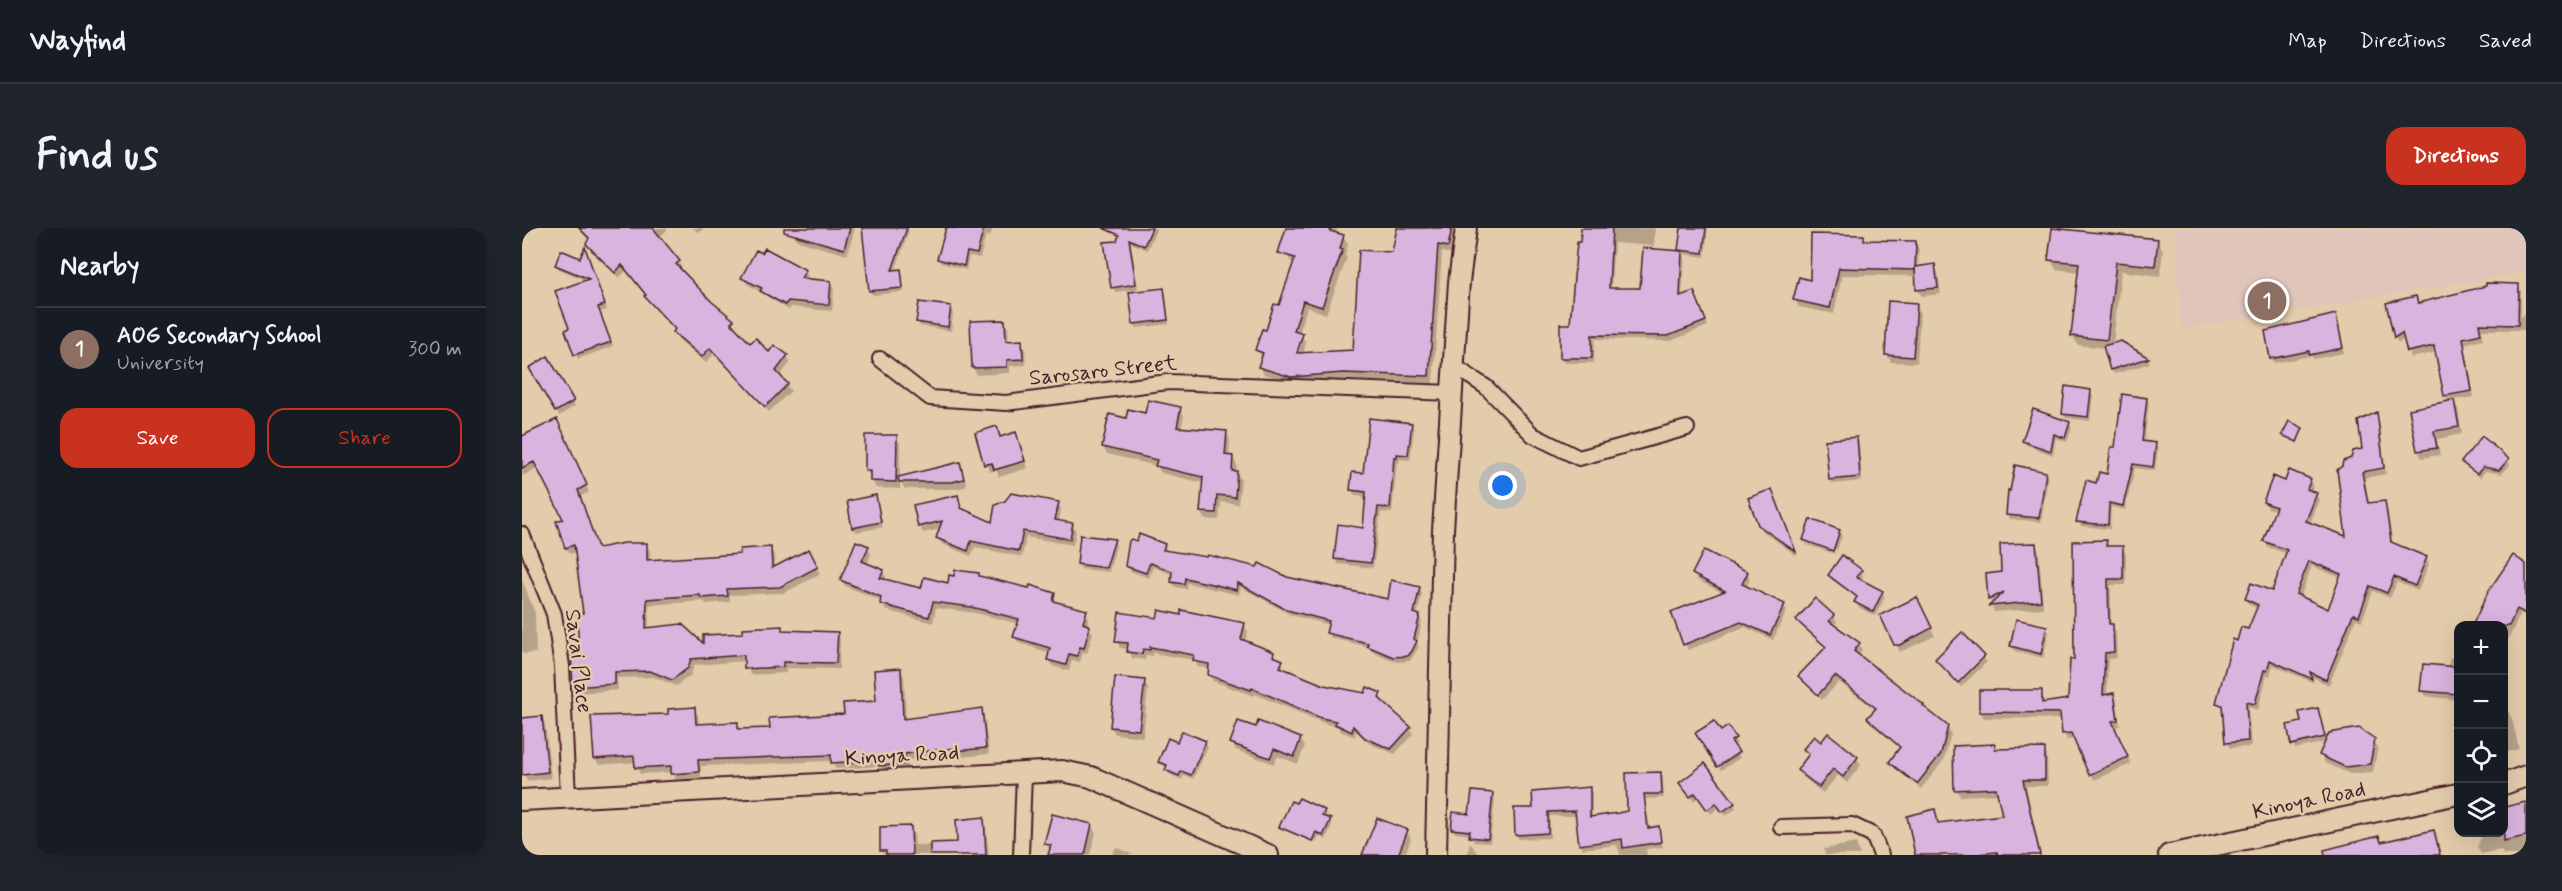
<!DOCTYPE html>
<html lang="en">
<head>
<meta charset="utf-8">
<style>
	body { margin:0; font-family:Mynerve,sans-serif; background:#20242c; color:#f1f3f6 }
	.controls { position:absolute; right:18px; bottom:18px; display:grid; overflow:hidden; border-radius:12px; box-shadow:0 6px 24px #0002 }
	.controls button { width:54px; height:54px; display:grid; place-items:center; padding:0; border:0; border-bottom:2px solid #363941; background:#171b24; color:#f1f3f6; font:30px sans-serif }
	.you { position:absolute; left:981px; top:258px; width:21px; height:21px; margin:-15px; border:4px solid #fff; border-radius:50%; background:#1a73e8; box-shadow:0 0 0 9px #1a73e833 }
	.badge { display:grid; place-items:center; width:39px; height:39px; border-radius:50%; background:#c8321e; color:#fff; font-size:20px; font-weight:700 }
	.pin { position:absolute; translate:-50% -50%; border:3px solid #fff; box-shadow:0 2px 6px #0006 }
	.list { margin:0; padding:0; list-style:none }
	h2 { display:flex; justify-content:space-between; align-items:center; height:78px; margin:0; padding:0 24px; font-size:26px }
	h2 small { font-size:20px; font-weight:400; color:#9ea1a6 }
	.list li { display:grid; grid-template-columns:39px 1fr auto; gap:18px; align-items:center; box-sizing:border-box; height:84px; padding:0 24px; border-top:2px solid #363941 }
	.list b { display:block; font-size:22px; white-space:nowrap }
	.list p { margin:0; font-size:20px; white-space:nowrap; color:#9ea1a6 }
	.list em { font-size:20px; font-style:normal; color:#9ea1a6 }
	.actions { display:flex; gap:12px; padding:18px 24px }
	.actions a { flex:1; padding:14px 0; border:2px solid #c8321e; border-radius:18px; text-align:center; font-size:21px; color:#c8321e }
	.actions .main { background:#c8321e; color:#fff }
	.icon { flex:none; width:33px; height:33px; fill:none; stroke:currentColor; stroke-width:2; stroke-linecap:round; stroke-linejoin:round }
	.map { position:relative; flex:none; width:2004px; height:627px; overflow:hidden; border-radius:18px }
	header { display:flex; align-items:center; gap:36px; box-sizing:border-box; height:84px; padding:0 30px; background:#171b24; border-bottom:2px solid #363941 }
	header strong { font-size:28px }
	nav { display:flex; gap:33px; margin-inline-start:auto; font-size:21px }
	.intro { display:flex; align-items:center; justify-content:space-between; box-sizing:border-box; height:144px; padding:0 36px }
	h1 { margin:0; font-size:42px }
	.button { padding:15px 27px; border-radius:18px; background:#c8321e; color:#fff; font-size:21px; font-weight:700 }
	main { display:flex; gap:36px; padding:0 36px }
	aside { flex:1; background:#171b24; border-radius:18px; box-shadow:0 6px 24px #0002 }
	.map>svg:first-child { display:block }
	.built { fill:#e0c5bb }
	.shadow { fill:#0003; fill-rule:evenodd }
	.building { fill:#d9b4de; stroke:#4a1f2b; stroke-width:1.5; fill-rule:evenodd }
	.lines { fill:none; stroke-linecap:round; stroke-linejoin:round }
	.street-casing { stroke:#4a1f2b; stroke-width:18 }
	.secondary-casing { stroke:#4a1f2b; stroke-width:24 }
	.street { stroke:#e3ccac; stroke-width:14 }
	.secondary { stroke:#e3ccac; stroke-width:20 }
	.labels { text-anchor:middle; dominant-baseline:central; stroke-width:5; stroke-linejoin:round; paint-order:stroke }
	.street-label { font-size:22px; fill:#4a1f2b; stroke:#e3ccac }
</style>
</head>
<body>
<header>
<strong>Wayfind</strong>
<nav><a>Map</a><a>Directions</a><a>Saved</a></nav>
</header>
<div class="intro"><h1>Find us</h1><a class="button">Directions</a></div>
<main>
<aside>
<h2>Nearby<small></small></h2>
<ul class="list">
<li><span class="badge" style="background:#8d6e63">1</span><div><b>AOG Secondary School</b><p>University</p></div><em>300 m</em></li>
</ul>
<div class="actions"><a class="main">Save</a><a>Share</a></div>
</aside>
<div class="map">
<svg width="2004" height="627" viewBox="0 0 2004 627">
	<rect width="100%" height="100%" fill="#e3ccac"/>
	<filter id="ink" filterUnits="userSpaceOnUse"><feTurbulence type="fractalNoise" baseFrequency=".0167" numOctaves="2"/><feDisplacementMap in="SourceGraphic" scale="12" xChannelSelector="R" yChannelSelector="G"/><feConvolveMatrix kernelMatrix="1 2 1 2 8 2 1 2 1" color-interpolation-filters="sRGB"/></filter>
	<g filter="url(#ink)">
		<path class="built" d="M 1652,0 L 2004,0 L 2004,44 L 1660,101 Z"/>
		<g class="shadow">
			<path d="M 0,0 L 8,0 L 0,8 Z"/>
			<path d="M 56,0 L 144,0 L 145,2 L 137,10 L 156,34 L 160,40 L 158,42 L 188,74 L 210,93 L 214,99 L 212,101 L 228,117 L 247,126 L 265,128 L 268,135 L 257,149 L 269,163 L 247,184 L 192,126 L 184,135 L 156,111 L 154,103 L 128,75 L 125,68 L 105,42 L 97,50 L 69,23 L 66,16 L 67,12 Z"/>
			<path d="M 171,0 L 182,0 L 177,5 Z"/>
			<path d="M 276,0 L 333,0 L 325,27 L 276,13 L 272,7 Z"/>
			<path d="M 342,0 L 385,0 L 387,3 L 373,43 L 378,43 L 381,47 L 382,64 L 351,67 L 348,63 Z"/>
			<path d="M 435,0 L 471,0 L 468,9 L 464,7 L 458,30 L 447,28 L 444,42 L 419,35 L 417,31 Z"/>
			<path d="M 602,0 L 635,0 L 625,22 L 609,15 L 616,61 L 593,64 L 591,59 L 596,14 Z"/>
			<path d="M 773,0 L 816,0 L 813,6 L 821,9 L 826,16 L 823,27 L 825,30 L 804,86 L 785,79 L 777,106 L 784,114 L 781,127 L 832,124 L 872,25 L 876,0 L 921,0 L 929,2 L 933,10 L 930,26 L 920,24 L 911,155 L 826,152 L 774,156 L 742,146 L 738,139 L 741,130 L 735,122 L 758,79 L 773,35 L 769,34 L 765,27 ZM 778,111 L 781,111 L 774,133 L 771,132 Z"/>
			<path d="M 1060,0 L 1133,0 L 1132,18 L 1092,15 L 1089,61 L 1120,62 L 1159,24 L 1160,0 L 1186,0 L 1183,29 L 1161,26 L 1163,29 L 1160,69 L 1172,64 L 1186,98 L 1149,113 L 1073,111 L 1072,135 L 1042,135 L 1039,130 L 1049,97 Z"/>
			<path d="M 1341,8 L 1344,14 L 1393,14 L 1397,21 L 1396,40 L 1412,38 L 1416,44 L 1419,66 L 1400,68 L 1396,62 L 1395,48 L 1320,47 L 1312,86 L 1277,79 L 1273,72 L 1290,53 Z"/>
			<path d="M 1635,13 L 1641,23 L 1638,48 L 1599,43 L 1591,117 L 1599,114 L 1626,131 L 1628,135 L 1592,146 L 1583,120 L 1556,117 L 1550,107 L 1558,44 L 1534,41 L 1528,31 Z"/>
			<path d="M 65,26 L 85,82 L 78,84 L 91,118 L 56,131 L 45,103 L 49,101 L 65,53 L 37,41 L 34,37 L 59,32 Z"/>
			<path d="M 283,43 L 286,49 L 284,52 L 308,55 L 312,61 L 310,83 L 269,79 L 267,82 L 225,56 L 221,50 Z"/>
			<path d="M 1996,57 L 1999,63 L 1999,89 L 2004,85 L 2004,102 L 1959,102 L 1961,111 L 1943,116 L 1952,169 L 1931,172 L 1936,181 L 1940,206 L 1915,211 L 1918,227 L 1900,230 L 1896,223 L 1889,182 L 1927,175 L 1923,167 L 1915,124 L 1889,130 L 1883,111 L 1876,115 L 1873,109 L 1894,70 L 1897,76 Z"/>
			<path d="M 641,61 L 644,66 L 647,96 L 615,100 L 612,96 Z"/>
			<path d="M 1394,76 L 1398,84 L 1395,135 L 1369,134 L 1364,126 Z"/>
			<path d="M 429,80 L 431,85 L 429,103 L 398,98 L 396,94 Z"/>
			<path d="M 1813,88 L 1822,125 L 1791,131 L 1790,128 L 1752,135 L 1744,104 Z"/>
			<path d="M 483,93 L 486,100 L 487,114 L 499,114 L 503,120 L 504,137 L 488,138 L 488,145 L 455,147 L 451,140 Z"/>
			<path d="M 26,130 L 53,178 L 37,188 L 9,140 Z"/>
			<path d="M 1568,163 L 1571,168 L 1568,193 L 1544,190 L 1541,186 Z"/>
			<path d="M 1625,171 L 1627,176 L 1622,215 L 1633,217 L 1636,221 L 1633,243 L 1613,240 L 1603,282 L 1589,279 L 1588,301 L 1559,298 L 1556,293 L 1575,256 L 1586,248 L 1594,221 Z"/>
			<path d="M 658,181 L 662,188 L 659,200 L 704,204 L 708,212 L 707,229 L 711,230 L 715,237 L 714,244 L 719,252 L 716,276 L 699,274 L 697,292 L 683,291 L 679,283 L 682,255 L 639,245 L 635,238 L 585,226 L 581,219 L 605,192 Z"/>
			<path d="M 1854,186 L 1857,191 L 1864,246 L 1843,250 L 1847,277 L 1862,274 L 1865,280 L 1871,317 L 1904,330 L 1907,336 L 1896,363 L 1875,354 L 1868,370 L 1851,363 L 1840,393 L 1834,391 L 1807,457 L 1790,449 L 1792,455 L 1751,437 L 1748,448 L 1745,447 L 1736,482 L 1726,479 L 1729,519 L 1708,520 L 1704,514 L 1702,481 L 1696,475 L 1716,414 L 1727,403 L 1736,381 L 1728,377 L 1724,371 L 1751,365 L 1766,326 L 1746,319 L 1743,313 L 1755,283 L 1746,280 L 1743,274 L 1764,255 L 1788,252 L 1792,258 L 1789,264 L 1794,266 L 1797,272 L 1788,296 L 1826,311 L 1830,231 L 1841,222 ZM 1790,338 L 1819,350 L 1807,383 L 1778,370 Z"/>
			<path d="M 1547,195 L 1550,200 L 1545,214 L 1534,210 L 1531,227 L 1504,217 L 1502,213 Z"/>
			<path d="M 889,196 L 892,202 L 888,232 L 878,231 L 877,235 L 875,235 L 870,285 L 859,284 L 851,340 L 816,336 L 813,330 L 842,301 L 845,269 L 833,268 L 830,262 Z"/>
			<path d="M 38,200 L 67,264 L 59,268 L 76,322 L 124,316 L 128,323 L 128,333 L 220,327 L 248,321 L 252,327 L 253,340 L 290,329 L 298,346 L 262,365 L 208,367 L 208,374 L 184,376 L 182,373 L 127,377 L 127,402 L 183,419 L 222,406 L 259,399 L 261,404 L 315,405 L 318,411 L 317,441 L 264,440 L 264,445 L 228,447 L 224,433 L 172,437 L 169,447 L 154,458 L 132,449 L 95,450 L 96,462 L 56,465 L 52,459 L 59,426 L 63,387 L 54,324 L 48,326 L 44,320 L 36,294 L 43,292 L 17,240 L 0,248 L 0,210 Z"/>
			<path d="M 474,200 L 479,210 L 494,206 L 506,240 L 477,249 L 474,242 L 468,244 L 455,206 Z"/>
			<path d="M 1780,202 L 1776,215 L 1763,208 Z"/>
			<path d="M 374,209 L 378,216 L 378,250 L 438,236 L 445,258 L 435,261 L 383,261 L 378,252 L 378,261 L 354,260 L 345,243 Z"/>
			<path d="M 1334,210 L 1337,215 L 1340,253 L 1311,256 L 1308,251 Z"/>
			<path d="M 1986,232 L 1988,237 L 1980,246 L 1963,243 L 1958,250 L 1941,234 Z"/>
			<path d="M 1523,245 L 1526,250 L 1519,294 L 1488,291 L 1485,287 Z"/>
			<path d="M 353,268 L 361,299 L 334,304 L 326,274 Z"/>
			<path d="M 435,269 L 441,283 L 471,296 L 484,274 L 536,275 L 539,281 L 537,294 L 550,296 L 554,303 L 551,317 L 504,309 L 500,329 L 453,319 L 449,328 L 420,316 L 416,310 L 419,301 L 401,305 L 398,298 Z"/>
			<path d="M 1253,270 L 1275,328 L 1242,304 L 1237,296 Z"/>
			<path d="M 1317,303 L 1320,308 L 1315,322 L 1284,312 L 1284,315 L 1282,312 Z"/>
			<path d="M 592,312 L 594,317 L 587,344 L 559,341 L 556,336 Z"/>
			<path d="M 1584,313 L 1587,320 L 1600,320 L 1604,326 L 1604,357 L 1589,357 L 1589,398 L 1594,404 L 1595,430 L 1586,431 L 1585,468 L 1592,467 L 1595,473 L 1598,498 L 1593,499 L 1609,536 L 1572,552 L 1553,511 L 1545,512 L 1542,505 L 1540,491 L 1462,490 L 1458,484 L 1459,463 L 1519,464 L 1523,476 L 1548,473 L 1553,433 Z"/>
			<path d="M 1284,315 L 1314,325 L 1313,326 L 1285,317 Z"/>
			<path d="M 1513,316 L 1517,323 L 1521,380 L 1472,384 L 1468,372 L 1465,347 L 1480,346 Z"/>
			<path d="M 642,317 L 645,323 L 867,373 L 897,361 L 900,366 L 895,388 L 900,393 L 895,416 L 897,419 L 888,433 L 875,434 L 849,423 L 847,419 L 809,410 L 806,405 L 808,397 L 769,387 L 719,359 L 717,367 L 665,355 L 664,361 L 653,359 L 650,354 L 651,347 L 631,339 L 627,350 L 608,343 L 605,337 Z"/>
			<path d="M 345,319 L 349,326 L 345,337 L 360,343 L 364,349 L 363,352 L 400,362 L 458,350 L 532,367 L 536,376 L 564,384 L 567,390 L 565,398 L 571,405 L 565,425 L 561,424 L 558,434 L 550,432 L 547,443 L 530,438 L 526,431 L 528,425 L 497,415 L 493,409 L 497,396 L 454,385 L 414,380 L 411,395 L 363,382 L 360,373 L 323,358 L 320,352 Z"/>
			<path d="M 2004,338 L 2004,389 L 1999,385 L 1982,420 L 1982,398 Z"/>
			<path d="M 1339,343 L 1341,348 L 1338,353 L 1360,365 L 1363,369 L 1353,388 L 1336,379 L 1334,374 L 1336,370 L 1310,352 L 1307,347 Z"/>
			<path d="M 1225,345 L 1228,351 L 1224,360 L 1262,377 L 1265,383 L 1251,412 L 1223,399 L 1166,422 L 1163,416 L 1201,365 L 1175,352 L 1172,346 Z"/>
			<path d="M 0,351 L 13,385 L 14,425 L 0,426 Z"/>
			<path d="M 1398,378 L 1413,408 L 1378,424 L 1374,416 Z"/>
			<path d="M 660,388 L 722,397 L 726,403 L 723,415 L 751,426 L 755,431 L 760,434 L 763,442 L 802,459 L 844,467 L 858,466 L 861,475 L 888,500 L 891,506 L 873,526 L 848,516 L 834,503 L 833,509 L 818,503 L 816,499 L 804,496 L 733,466 L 732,468 L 691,453 L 687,446 L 688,441 L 676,439 L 672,432 L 631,425 L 631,428 L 624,427 L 623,432 L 610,430 L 607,421 L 598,420 L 595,413 L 636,391 Z"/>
			<path d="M 1311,388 L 1315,394 L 1311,397 L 1337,416 L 1340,422 L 1336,428 L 1401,478 L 1425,499 L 1429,506 L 1422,532 L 1399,561 L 1372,540 L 1368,534 L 1379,521 L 1350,497 L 1347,491 L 1354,482 L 1317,454 L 1300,472 L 1278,448 L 1304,420 L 1279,398 L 1276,392 Z"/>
			<path d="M 1524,399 L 1527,404 L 1521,430 L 1493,423 L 1490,418 Z"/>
			<path d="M 1440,406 L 1465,434 L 1439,459 L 1415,431 Z"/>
			<path d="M 1928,429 L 1936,430 L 1936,472 L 1903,468 L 1900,463 L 1926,440 Z"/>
			<path d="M 378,442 L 382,448 L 384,492 L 459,481 L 462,487 L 467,526 L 439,529 L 437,526 L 386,532 L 386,542 L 363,544 L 359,538 L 314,541 L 310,533 L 179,538 L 179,550 L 154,552 L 151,544 L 118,546 L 114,534 L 77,537 L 73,530 L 148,488 L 172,481 L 176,487 L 177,498 L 215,495 L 219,501 L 249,502 L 323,487 L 356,474 Z"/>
			<path d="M 622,453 L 626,460 L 621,509 L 593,506 L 589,499 Z"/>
			<path d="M 1795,481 L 1804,514 L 1773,521 L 1771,516 Z"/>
			<path d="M 1982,483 L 1986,483 L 1990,491 L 1997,521 L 1982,525 Z"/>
			<path d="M 19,489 L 23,496 L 29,550 L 5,553 L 0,539 L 0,491 Z"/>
			<path d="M 1205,500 L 1215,516 L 1211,518 L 1218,530 L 1199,542 L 1175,506 L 1198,505 Z"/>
			<path d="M 778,511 L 783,518 L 776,536 L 756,528 L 752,536 L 714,522 L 710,514 Z"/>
			<path d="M 1851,512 L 1856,520 L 1851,544 L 1828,546 L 1803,535 L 1799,527 Z"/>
			<path d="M 683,514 L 686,519 L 671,551 L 662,547 L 660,552 L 647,546 L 645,540 L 637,533 L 656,516 Z"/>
			<path d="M 1299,516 L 1335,530 L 1339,537 L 1325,555 L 1316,547 L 1301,565 L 1281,549 L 1277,542 L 1287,528 L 1283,522 Z"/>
			<path d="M 1472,518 L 1475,522 L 1522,521 L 1525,528 L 1526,558 L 1504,558 L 1519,627 L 1395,627 L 1412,583 L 1417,596 L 1481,588 L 1476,566 L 1438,568 L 1434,561 Z"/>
			<path d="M 1138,545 L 1141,550 L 1142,570 L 1123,571 L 1128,601 L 1136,600 L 1141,619 L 1124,621 L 1125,627 L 1098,627 L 1095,617 L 1061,621 L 1058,616 L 1055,588 L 1028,588 L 1028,610 L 997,611 L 994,606 L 1013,581 L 1067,561 L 1070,565 L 1070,590 L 1107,584 Z"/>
			<path d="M 1162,560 L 1212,575 L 1214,580 L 1204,588 L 1197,579 L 1189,586 L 1176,569 L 1172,573 Z"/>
			<path d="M 970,567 L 973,571 L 968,615 L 952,614 L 949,607 L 933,605 L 931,600 Z"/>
			<path d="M 2004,576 L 2004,627 L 1982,627 L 1979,622 L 1959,626 L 1955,619 L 1961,604 L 1982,604 L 1982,580 Z"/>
			<path d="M 802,583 L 805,588 L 803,591 L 810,597 L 804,612 L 797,608 L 794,614 L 760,599 L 760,602 L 759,599 Z"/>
			<path d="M 461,591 L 464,598 L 467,627 L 362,627 L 360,623 L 388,599 L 392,606 L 393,617 L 437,616 Z"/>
			<path d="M 569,597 L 574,605 L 568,627 L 528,627 L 529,624 L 524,616 Z"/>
			<path d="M 885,603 L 889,611 L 883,627 L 842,627 Z"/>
			<path d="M 948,614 L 953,622 L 957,627 L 945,627 Z"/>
			<path d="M 1334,615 L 1338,627 L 1303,627 L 1302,621 Z"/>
			<path d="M 594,619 L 612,627 L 590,627 Z"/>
		</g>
		<g class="building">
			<path d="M 57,0 L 131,0 L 158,33 L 154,36 L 189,73 L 212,92 L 209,95 L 228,115 L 234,110 L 247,124 L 252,117 L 266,127 L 254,143 L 266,156 L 243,179 L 188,120 L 180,129 L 151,104 L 153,101 L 122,68 L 124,67 L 100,37 L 93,45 L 64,16 L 67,10 Z"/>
			<path d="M 262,0 L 328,0 L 322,21 L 262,4 Z"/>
			<path d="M 340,0 L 385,0 L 370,42 L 379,41 L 381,60 L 347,63 Z"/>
			<path d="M 424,0 L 462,0 L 455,26 L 445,24 L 442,38 L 415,31 Z"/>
			<path d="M 581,0 L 630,0 L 622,18 L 607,11 L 614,56 L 589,60 L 582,14 L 595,13 L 597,7 Z"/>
			<path d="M 764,0 L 809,0 L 808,3 L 822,7 L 818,21 L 821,21 L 800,79 L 781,73 L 772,103 L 781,106 L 775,125 L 831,122 L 837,22 L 870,24 L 875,0 L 930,0 L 926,19 L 916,17 L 907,148 L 821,145 L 769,149 L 736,139 L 741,125 L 733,122 L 740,101 L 744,102 L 752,76 L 757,77 L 773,30 L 756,25 Z"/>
			<path d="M 1059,0 L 1090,0 L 1087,60 L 1118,60 L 1121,20 L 1160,23 L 1158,68 L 1172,63 L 1184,93 L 1146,108 L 1070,107 L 1070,130 L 1038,130 L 1038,96 L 1048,96 L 1055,14 L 1058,14 Z"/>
			<path d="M 1159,0 L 1184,0 L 1181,25 L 1156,22 Z"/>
			<path d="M 1530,0 L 1636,11 L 1633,38 L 1594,34 L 1585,112 L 1549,108 L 1557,35 L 1526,32 Z"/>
			<path d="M 1289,6 L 1342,7 L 1342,12 L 1394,13 L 1393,42 L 1317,40 L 1308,80 L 1271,72 L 1277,49 L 1288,52 Z"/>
			<path d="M 63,19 L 83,77 L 76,79 L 89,114 L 52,127 L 43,102 L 47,100 L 33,63 L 67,51 L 33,37 L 39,22 L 58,30 Z"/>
			<path d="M 243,20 L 284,42 L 279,50 L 309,53 L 307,77 L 266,73 L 263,77 L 238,63 L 240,60 L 219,50 L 234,22 L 240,25 Z"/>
			<path d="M 1413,36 L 1416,60 L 1394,62 L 1393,39 Z"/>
			<path d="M 1964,55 L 1997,56 L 1996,97 L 1957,96 L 1959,106 L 1941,110 L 1950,163 L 1922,168 L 1912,118 L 1885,124 L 1880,105 L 1872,110 L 1864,75 L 1894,68 L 1896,75 L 1964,58 Z"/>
			<path d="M 642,60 L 646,92 L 611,96 L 607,64 Z"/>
			<path d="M 1366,73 L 1395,75 L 1391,129 L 1363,127 Z"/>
			<path d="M 397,74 L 429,78 L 426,99 L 394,94 Z"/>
			<path d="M 1814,86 L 1821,120 L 1787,127 L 1787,123 L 1748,131 L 1743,103 Z"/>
			<path d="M 483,92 L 484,113 L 500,112 L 501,131 L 485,132 L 485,139 L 450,140 L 448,93 Z"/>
			<path d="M 1599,113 L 1627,130 L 1588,142 L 1581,118 Z"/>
			<path d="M 26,128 L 52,173 L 33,184 L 7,140 Z"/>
			<path d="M 1543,158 L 1569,162 L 1566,189 L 1540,186 Z"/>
			<path d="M 1600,166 L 1625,170 L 1620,213 L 1634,215 L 1631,239 L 1611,236 L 1601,278 L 1587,275 L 1586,297 L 1554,294 L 1564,252 L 1574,255 L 1577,244 L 1585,246 L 1589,219 L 1593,219 Z"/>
			<path d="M 626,172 L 659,179 L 655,199 L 705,203 L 703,227 L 711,228 L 710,243 L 715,243 L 713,269 L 695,267 L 694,285 L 678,284 L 681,249 L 633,238 L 635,232 L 580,219 L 587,186 L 604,190 L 606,181 L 623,185 Z"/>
			<path d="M 1932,172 L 1937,199 L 1912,203 L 1915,220 L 1895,223 L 1887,181 Z"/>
			<path d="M 1511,181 L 1548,194 L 1543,210 L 1532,206 L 1529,223 L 1500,213 Z"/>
			<path d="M 1855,184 L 1862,240 L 1840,244 L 1846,275 L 1863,273 L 1869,314 L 1905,329 L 1893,358 L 1872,349 L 1865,365 L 1848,358 L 1837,388 L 1831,386 L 1804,452 L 1788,444 L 1790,451 L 1748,432 L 1745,443 L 1742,442 L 1733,476 L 1724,474 L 1726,513 L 1703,515 L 1700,477 L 1694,475 L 1711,411 L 1715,413 L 1719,399 L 1726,401 L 1736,377 L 1723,371 L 1729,355 L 1750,363 L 1765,322 L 1741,313 L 1754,279 L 1741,274 L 1751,248 L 1763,253 L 1767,242 L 1789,251 L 1785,261 L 1795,265 L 1784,293 L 1824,308 L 1815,242 L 1820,238 L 1821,233 L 1829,230 L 1831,223 L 1840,221 L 1836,193 ZM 1787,333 L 1819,346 L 1806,381 L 1774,366 Z"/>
			<path d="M 847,190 L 890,195 L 886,227 L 875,226 L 875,230 L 872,229 L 868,280 L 856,279 L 849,335 L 812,331 L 816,296 L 841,300 L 844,264 L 828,262 L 830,244 L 841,245 Z"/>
			<path d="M 35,191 L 65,257 L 56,262 L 76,320 L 102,315 L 125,315 L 125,332 L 218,326 L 218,321 L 249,319 L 250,340 L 287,321 L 296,339 L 258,359 L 205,361 L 206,368 L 179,370 L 178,367 L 125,371 L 124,400 L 160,396 L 181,415 L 181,407 L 221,405 L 221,400 L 260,398 L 260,402 L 316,404 L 314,435 L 261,434 L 261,439 L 222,441 L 222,427 L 169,431 L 166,440 L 150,452 L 128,443 L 93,444 L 93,456 L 51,459 L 49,425 L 57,425 L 55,386 L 61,385 L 52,317 L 43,320 L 34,293 L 41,291 L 12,234 L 0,240 L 0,208 Z"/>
			<path d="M 1767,193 L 1781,200 L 1775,214 L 1760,207 Z"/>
			<path d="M 475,198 L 478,209 L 494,204 L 503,233 L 472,242 L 470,235 L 462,237 L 453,205 Z"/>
			<path d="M 343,207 L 375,207 L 374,254 L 348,253 L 348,243 L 343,243 Z"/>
			<path d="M 1960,208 L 1987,231 L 1977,242 L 1961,239 L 1955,246 L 1939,234 Z"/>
			<path d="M 1335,209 L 1338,249 L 1307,252 L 1303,212 Z"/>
			<path d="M 438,234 L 442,251 L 430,254 L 377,254 L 376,249 Z"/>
			<path d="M 1493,237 L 1524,244 L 1517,290 L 1484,287 L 1486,262 L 1488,263 Z"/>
			<path d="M 1250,261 L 1274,324 L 1236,297 L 1226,270 Z"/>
			<path d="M 489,265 L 537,274 L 533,292 L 551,295 L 548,311 L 501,303 L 497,323 L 449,313 L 446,323 L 414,310 L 420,293 L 396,299 L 391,277 L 436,267 L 439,280 L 470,294 L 473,277 L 483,273 Z"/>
			<path d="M 354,267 L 359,294 L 330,300 L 325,273 Z"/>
			<path d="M 1288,291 L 1318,302 L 1311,323 L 1281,312 Z"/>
			<path d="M 617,306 L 643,316 L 641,322 L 685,329 L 686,327 L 735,339 L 737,335 L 765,349 L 866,371 L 869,352 L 898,359 L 892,385 L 898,387 L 892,411 L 895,413 L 890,423 L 886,428 L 871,429 L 845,418 L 846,415 L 804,405 L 807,393 L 765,382 L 716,355 L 715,362 L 663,350 L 662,356 L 649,354 L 650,343 L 628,335 L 624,345 L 603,338 L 607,313 L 609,311 L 615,313 Z"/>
			<path d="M 558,307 L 593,311 L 584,340 L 555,336 Z"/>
			<path d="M 1585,312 L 1584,318 L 1601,318 L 1601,351 L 1586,351 L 1587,396 L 1591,396 L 1592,424 L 1583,425 L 1581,467 L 1592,465 L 1596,492 L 1590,493 L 1606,529 L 1567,547 L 1549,505 L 1540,506 L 1538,485 L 1457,484 L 1457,462 L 1520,462 L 1520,475 L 1546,471 L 1548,431 L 1552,431 L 1551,313 Z"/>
			<path d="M 334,313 L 347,318 L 340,333 L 362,342 L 358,350 L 399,360 L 402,349 L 426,355 L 427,347 L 432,348 L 433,342 L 457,345 L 457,348 L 507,360 L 508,357 L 533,365 L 531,373 L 565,382 L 561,395 L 568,398 L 562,420 L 558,419 L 555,428 L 547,426 L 544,437 L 525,432 L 528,420 L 491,409 L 497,391 L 449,379 L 411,374 L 407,389 L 358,376 L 359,369 L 318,352 Z"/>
			<path d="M 1514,315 L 1519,373 L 1467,378 L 1482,364 L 1466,372 L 1464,346 L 1479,344 L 1478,316 Z"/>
			<path d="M 1182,322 L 1226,344 L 1220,356 L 1263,376 L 1248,407 L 1219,394 L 1161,417 L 1149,384 L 1203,363 L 1170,346 Z"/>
			<path d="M 1320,327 L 1340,342 L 1334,349 L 1361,363 L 1351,384 L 1332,374 L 1335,369 L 1306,347 Z"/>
			<path d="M 1991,327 L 2004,336 L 2004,386 L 1995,381 L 1987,398 L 1950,398 L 1967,362 Z"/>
			<path d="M 1395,369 L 1410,400 L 1378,417 L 1372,417 L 1358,387 Z"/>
			<path d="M 1293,370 L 1312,387 L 1307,393 L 1338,415 L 1332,423 L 1402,477 L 1401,478 L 1426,498 L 1419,526 L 1395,556 L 1367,534 L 1378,519 L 1345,490 L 1354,480 L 1313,448 L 1296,467 L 1276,448 L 1304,419 L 1274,392 Z"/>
			<path d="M 637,382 L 659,387 L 659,382 L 723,395 L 719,411 L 752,424 L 751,428 L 761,432 L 758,439 L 802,457 L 843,465 L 845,459 L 859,465 L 857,470 L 889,499 L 869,521 L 843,510 L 831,498 L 830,504 L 813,496 L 814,493 L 799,490 L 730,460 L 729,462 L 686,447 L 687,436 L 671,433 L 672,427 L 628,419 L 628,422 L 621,421 L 620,426 L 605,424 L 606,415 L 593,414 L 597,384 L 635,390 Z"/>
			<path d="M 1494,391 L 1525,398 L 1519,426 L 1488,418 Z"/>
			<path d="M 1440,404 L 1463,428 L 1436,455 L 1413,431 Z"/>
			<path d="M 1901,436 L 1936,439 L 1936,466 L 1898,463 Z"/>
			<path d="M 379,440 L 381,491 L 460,480 L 464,520 L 433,523 L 433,520 L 383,526 L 383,536 L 357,538 L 357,532 L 309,535 L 309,527 L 176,532 L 177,544 L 149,546 L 149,538 L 113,540 L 112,528 L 72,531 L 69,488 L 146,486 L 146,481 L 173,479 L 174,496 L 216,494 L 216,501 L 248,500 L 247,490 L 322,486 L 321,475 L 354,473 L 352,442 Z"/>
			<path d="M 593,449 L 623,452 L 617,502 L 588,499 Z"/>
			<path d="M 1796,480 L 1803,509 L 1769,517 L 1765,497 L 1779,494 L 1777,484 Z"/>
			<path d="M 20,488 L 26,544 L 0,547 L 0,490 Z"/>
			<path d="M 716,493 L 734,499 L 736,493 L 779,510 L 772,529 L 752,521 L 748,530 L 708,515 Z"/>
			<path d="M 1192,493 L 1199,503 L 1206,498 L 1214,510 L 1209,513 L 1217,524 L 1195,539 L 1173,505 Z"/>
			<path d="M 1837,500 L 1853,511 L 1848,536 L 1823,539 L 1797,527 L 1807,505 Z"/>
			<path d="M 660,503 L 684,513 L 669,547 L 659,543 L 657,548 L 643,542 L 645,537 L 636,534 L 646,510 L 655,514 Z"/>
			<path d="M 1306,505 L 1336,529 L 1321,549 L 1311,541 L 1297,559 L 1275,542 L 1287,526 L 1281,521 L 1292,508 L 1299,514 Z"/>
			<path d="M 1473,516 L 1473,521 L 1523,520 L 1523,552 L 1501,552 L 1518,627 L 1476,627 L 1475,624 L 1445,627 L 1393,627 L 1385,588 L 1413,581 L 1416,595 L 1480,587 L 1474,560 L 1432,562 L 1431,518 Z"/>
			<path d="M 1183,535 L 1213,575 L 1200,584 L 1194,575 L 1185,582 L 1173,565 L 1168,569 L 1157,555 Z"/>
			<path d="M 1139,544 L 1140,566 L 1122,566 L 1126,600 L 1137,598 L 1139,614 L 1101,620 L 1100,611 L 1057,617 L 1053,583 L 1026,584 L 1026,605 L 993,607 L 992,580 L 1011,580 L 1010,564 L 1068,559 L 1068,589 L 1096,585 L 1105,583 L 1104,545 Z"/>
			<path d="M 950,563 L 971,565 L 966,611 L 947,609 L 948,603 L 929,601 L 931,584 L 947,586 Z"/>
			<path d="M 777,570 L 803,582 L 800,588 L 809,591 L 801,608 L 794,604 L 790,613 L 757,599 L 769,573 L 774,575 Z"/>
			<path d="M 2004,574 L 2004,608 L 1982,613 L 1982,579 Z"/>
			<path d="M 530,586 L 570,596 L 563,627 L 526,627 L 529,617 L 522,616 Z"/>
			<path d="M 462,589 L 464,627 L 408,627 L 408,615 L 435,614 L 434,592 Z"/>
			<path d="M 855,590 L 886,602 L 876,627 L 840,627 Z"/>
			<path d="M 389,598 L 390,627 L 364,627 L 364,623 L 358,623 L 358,599 Z"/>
			<path d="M 1912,602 L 1918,627 L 1803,627 L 1802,622 L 1857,608 L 1859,614 Z"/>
		</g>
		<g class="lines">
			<defs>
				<g id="street">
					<path d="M 358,131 L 408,170 L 484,175 L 646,154 L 930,165"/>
					<path d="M 932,138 L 964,159 L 1011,207 L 1057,230 L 1165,200"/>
					<path d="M 0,306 L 32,386 L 40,438 L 46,570"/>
					<path d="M 1259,599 L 1330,597 L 1351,607 L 1359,627"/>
					<path d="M 499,627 L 502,546"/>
				</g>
				<g id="secondary">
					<path d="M 1982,556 L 2004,548"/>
					<path d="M 0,572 L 540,543 L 569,549 L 746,627"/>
					<path d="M 914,627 L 921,302 L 937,54 L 944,0"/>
					<path d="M 1647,627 L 1936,566"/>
				</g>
			</defs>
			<use href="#street" class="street-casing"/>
			<use href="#secondary" class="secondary-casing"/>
			<use href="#street" class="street"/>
			<use href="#secondary" class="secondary"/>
		</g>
	</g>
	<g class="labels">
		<g class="street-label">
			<text transform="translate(581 143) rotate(-6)">Sarosaro Street</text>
			<text transform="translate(56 433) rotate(83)">Savai Place</text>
			<text transform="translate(380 528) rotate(-3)">Kinoya Road</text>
			<text transform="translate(1787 573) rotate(-12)">Kinoya Road</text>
		</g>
	</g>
</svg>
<div class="controls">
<button>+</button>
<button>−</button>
<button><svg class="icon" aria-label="locate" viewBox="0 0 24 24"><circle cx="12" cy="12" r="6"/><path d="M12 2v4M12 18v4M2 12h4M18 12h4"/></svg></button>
<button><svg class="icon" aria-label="layers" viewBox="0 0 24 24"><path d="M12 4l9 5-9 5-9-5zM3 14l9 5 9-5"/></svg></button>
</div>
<div class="you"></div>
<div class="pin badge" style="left:1745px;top:73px;background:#8d6e63">1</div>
</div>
</main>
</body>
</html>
